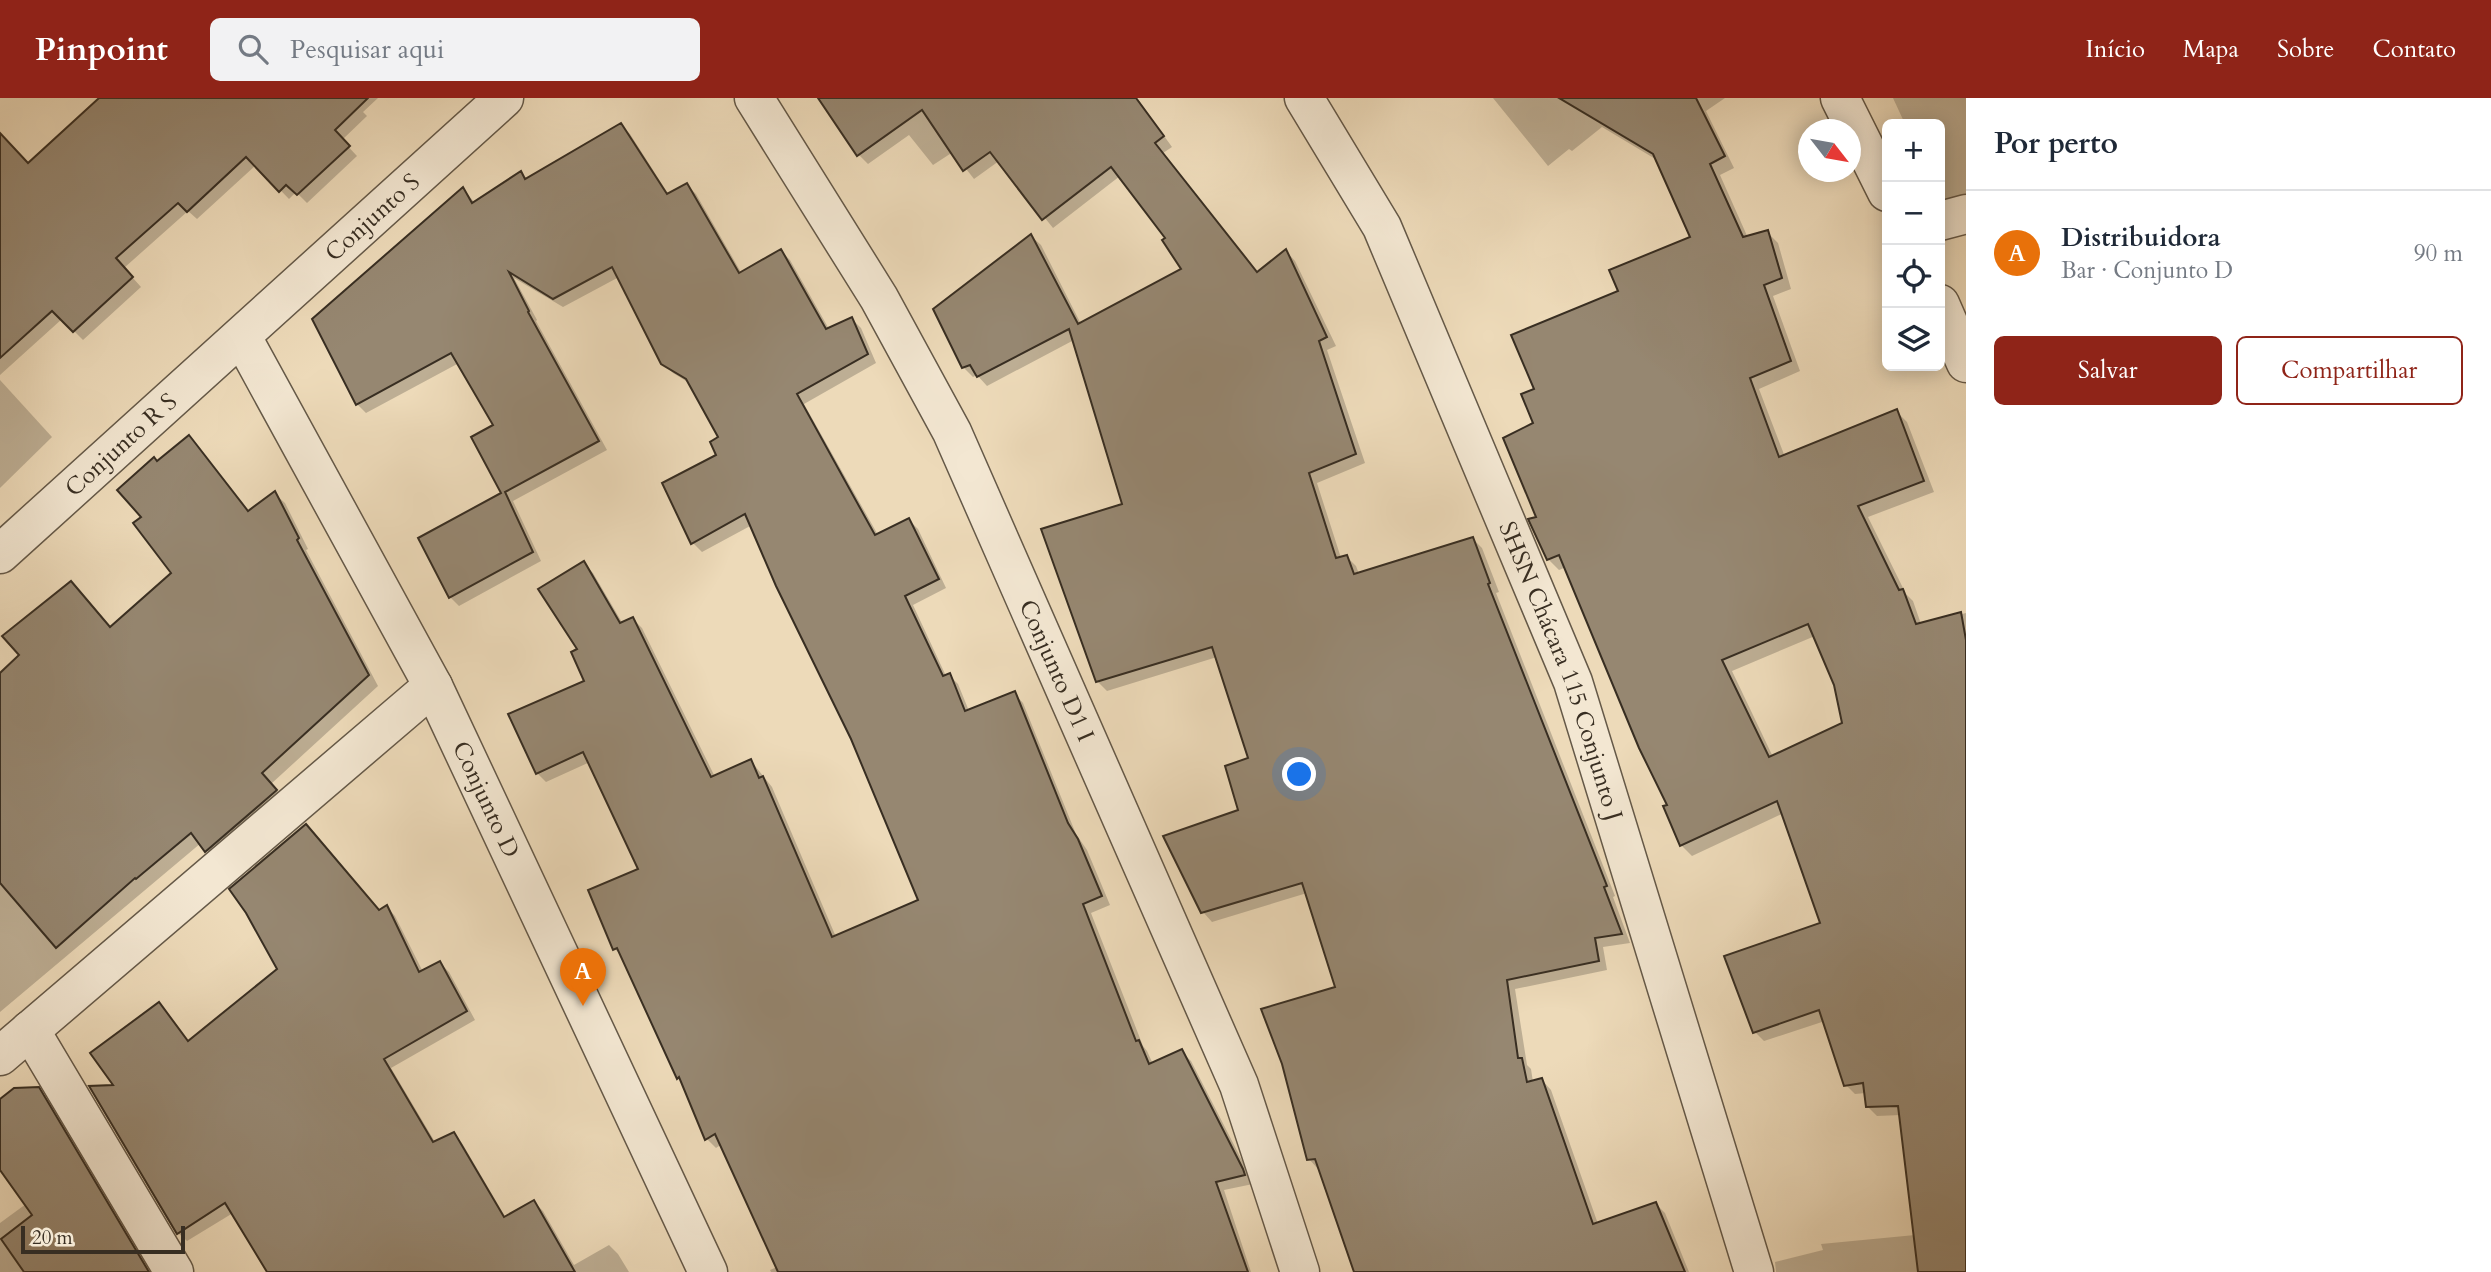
<!DOCTYPE html>
<html lang="pt">
<head>
<meta charset="utf-8">
<style>
	body { margin:0; font-family:Cardo,serif; background:#f2f2f3; color:#1f2937 }
	.controls { position:absolute; right:21px; top:21px; display:grid; overflow:hidden; border-radius:10px; box-shadow:0 4px 18px #0003 }
	.controls button { width:63px; height:63px; display:grid; place-items:center; padding:0; border:0; border-bottom:2px solid #e0e1e3; background:#fff; color:#1f2937; font:35px sans-serif }
	.compass { position:absolute; left:1798px; top:21px; width:63px; height:63px; border-radius:50%; background:#fff; box-shadow:0 4px 18px #0003; rotate:121deg }
	.scale { position:absolute; left:21px; bottom:18px; width:164px; box-sizing:border-box; padding-left:7px; border:4px solid #382e22; border-top:0; font-size:19px; line-height:24px; white-space:nowrap; color:#382e22; -webkit-text-stroke:5px #f3e7d2; paint-order:stroke }
	.you { position:absolute; left:1300px; top:677px; width:24px; height:24px; margin:-18px; border:5px solid #fff; border-radius:50%; background:#1a73e8; box-shadow:0 0 0 10px #1a73e833 }
	.badge { display:grid; place-items:center; width:46px; height:46px; border-radius:50%; background:#8f2418; color:#fff; font-size:23px; font-weight:700 }
	.pin { position:absolute; translate:-50% -58px; filter:drop-shadow(0 2px 4px #0008) }
	.pin::after { content:''; position:absolute; top:37px; width:24px; height:21px; background:inherit; clip-path:polygon(0 0,100% 0,50% 100%) }
	.list { margin:0; padding:0; list-style:none }
	h2 { display:flex; justify-content:space-between; align-items:center; height:91px; margin:0; padding:0 28px; font-size:30px }
	h2 small { font-size:23px; font-weight:400; color:#747a83 }
	.list li { display:grid; grid-template-columns:46px 1fr auto; gap:21px; align-items:center; box-sizing:border-box; height:126px; padding:0 28px; border-top:2px solid #e0e1e3 }
	.list b { display:block; font-size:26px; white-space:nowrap }
	.list p { margin:0; font-size:23px; white-space:nowrap; color:#747a83 }
	.list em { font-size:23px; font-style:normal; color:#747a83 }
	.actions { display:flex; gap:14px; padding:21px 28px }
	.actions a { flex:1; padding:16px 0; border:2px solid #8f2418; border-radius:10px; text-align:center; font-size:24px; color:#8f2418 }
	.actions .main { background:#8f2418; color:#fff }
	.icon { flex:none; width:38px; height:38px; fill:none; stroke:currentColor; stroke-width:2; stroke-linecap:round; stroke-linejoin:round }
	.map { position:relative; flex:none; width:1966px; height:1174px; overflow:hidden }
	header { display:flex; align-items:center; gap:42px; box-sizing:border-box; height:98px; padding:0 35px; background:#8f2418; color:#fff }
	header strong { font-size:33px }
	nav { display:flex; gap:38px; margin-inline-start:auto; font-size:24px }
	.search { width:490px; height:63px; background:#f2f2f3; display:flex; align-items:center; gap:18px; box-sizing:border-box; padding:0 24px; border-radius:10px; color:#747a83; font-size:26px }
	main { display:flex }
	aside { flex:1; background:#fff }
	.map>svg:first-child { display:block }
	.shadow { fill:#0003; fill-rule:evenodd }
	.building { fill:#968771; stroke:#382e22; stroke-width:2; fill-rule:evenodd }
	.lines { fill:none; stroke-linecap:round; stroke-linejoin:round }
	.street-casing { stroke:#655948; stroke-width:41 }
	.street { stroke:#f3e7d2; stroke-width:38 }
	.labels { text-anchor:middle; dominant-baseline:central; stroke-width:5; stroke-linejoin:round; paint-order:stroke }
	.street-label { font-size:24px; fill:#382e22; stroke:#f3e7d2 }
</style>
</head>
<body>
<header>
<strong>Pinpoint</strong>
<div class="search"><svg class="icon" aria-label="search" viewBox="0 0 24 24"><circle cx="10" cy="10" r="6"/><path d="M15 15l6 6"/></svg>Pesquisar aqui</div>
<nav><a>Início</a><a>Mapa</a><a>Sobre</a><a>Contato</a></nav>
</header>
<main>
<div class="map">
<svg width="1966" height="1174" viewBox="0 0 1966 1174">
	<rect width="100%" height="100%" fill="#eddab9"/>
	<filter id="stains"><feTurbulence type="fractalNoise" baseFrequency=".00286" numOctaves="4"/><feColorMatrix values="0 0 0 0 .2 0 0 0 0 .09 0 0 0 0 .02 0 0 0 .5 -.17"/></filter>
	<radialGradient id="worn" r=".72"><stop offset=".6" stop-color="#630" stop-opacity="0"/><stop offset="1" stop-color="#630" stop-opacity=".3"/></radialGradient>
	<g class="shadow">
		<path d="M 101,0 L 378,0 L 363,14 L 367,18 L 342,42 L 357,58 L 307,105 L 296,94 L 289,101 L 256,67 L 197,121 L 188,113 L 124,170 L 141,189 L 83,242 L 62,221 L 0,277 L 0,37 L 28,67 Z"/>
		<path d="M 820,0 L 1137,0 L 1172,49 L 1163,55 L 1258,175 L 1286,153 L 1295,163 L 1336,248 L 1327,252 L 1365,365 L 1317,385 L 1341,460 L 1347,459 L 1356,468 L 1359,476 L 1473,441 L 1482,450 L 1499,494 L 1496,495 L 1615,798 L 1613,799 L 1630,845 L 1603,849 L 1607,872 L 1515,891 L 1527,967 L 1531,971 L 1533,984 L 1542,982 L 1551,992 L 1598,1126 L 1656,1106 L 1665,1115 L 1689,1174 L 1356,1174 L 1318,1071 L 1309,1061 L 1337,890 L 1307,795 L 1212,824 L 1203,814 L 1241,714 L 1250,661 L 1217,559 L 1107,593 L 1097,583 L 1125,407 L 1074,242 L 987,288 L 977,277 L 973,279 L 963,269 L 1031,138 L 1041,147 L 1081,226 L 1184,172 L 1167,140 L 1120,78 L 1053,130 L 999,63 L 974,81 L 953,54 L 933,67 L 909,37 L 868,66 L 859,57 Z"/>
		<path d="M 1493,0 L 1725,0 L 1706,13 L 1734,70 L 1720,77 L 1748,140 L 1767,134 L 1778,145 L 1791,191 L 1773,198 L 1800,273 L 1759,291 L 1785,359 L 1896,313 L 1907,324 L 1934,394 L 1868,419 L 1906,496 L 1913,503 L 1921,526 L 1966,515 L 1966,653 L 1805,705 L 1692,758 L 1681,747 L 1669,707 L 1566,469 L 1559,472 L 1548,461 L 1538,420 L 1535,326 L 1537,292 L 1620,194 L 1693,140 L 1657,62 L 1602,29 L 1572,53 L 1569,51 L 1548,68 ZM 1815,538 L 1836,587 L 1844,626 L 1773,659 L 1732,573 Z"/>
		<path d="M 1893,0 L 1966,0 L 1966,99 L 1940,105 L 1940,26 L 1905,26 Z"/>
		<path d="M 621,27 L 630,36 L 669,97 L 687,87 L 696,96 L 742,176 L 781,153 L 790,162 L 829,231 L 852,221 L 861,230 L 876,265 L 804,306 L 878,437 L 909,422 L 918,431 L 946,490 L 913,507 L 946,578 L 949,577 L 958,586 L 969,613 L 1014,595 L 1023,605 L 1076,736 L 1087,752 L 1110,807 L 1091,815 L 1143,948 L 1147,953 L 1153,966 L 1182,954 L 1191,963 L 1252,1082 L 1253,1086 L 1224,1092 L 1251,1174 L 771,1174 L 770,1172 L 777,1169 L 722,1046 L 716,1050 L 707,1041 L 683,984 L 679,980 L 622,858 L 615,851 L 640,772 L 590,664 L 546,684 L 537,675 L 587,584 L 580,552 L 584,466 L 593,475 L 623,526 L 633,521 L 642,530 L 715,679 L 751,663 L 772,689 L 836,839 L 920,803 L 852,641 L 752,427 L 702,454 L 693,445 L 719,357 L 720,340 L 691,286 L 673,275 L 663,265 L 619,179 L 563,209 L 514,180 L 537,222 L 536,223 L 607,352 L 513,403 L 541,463 L 459,508 L 450,499 L 504,396 L 495,328 L 459,265 L 366,315 L 357,306 L 463,91 L 475,105 L 520,75 L 527,82 Z"/>
		<path d="M 0,282 L 52,339 L 0,390 Z"/>
		<path d="M 189,339 L 249,414 L 275,396 L 285,405 L 308,451 L 306,452 L 378,588 L 271,686 L 286,703 L 216,763 L 201,745 L 0,914 L 0,577 L 111,530 L 174,476 L 144,420 L 157,365 Z"/>
		<path d="M 1966,722 L 1966,1174 L 1776,1174 L 1775,1164 L 1823,1152 L 1821,1146 L 1915,1137 L 1901,1017 L 1877,1018 L 1868,1009 L 1866,995 L 1855,996 L 1846,987 L 1825,923 L 1764,943 L 1755,934 L 1823,826 Z"/>
		<path d="M 387,809 L 395,818 L 423,874 L 440,865 L 449,874 L 475,922 L 391,970 L 435,1044 L 453,1036 L 462,1045 L 506,1120 L 534,1104 L 543,1113 L 574,1167 L 609,1147 L 618,1156 L 629,1174 L 269,1174 L 233,1115 L 187,1143 L 178,1135 L 116,989 L 159,907 L 189,944 Z"/>
		<path d="M 38,991 L 49,1002 L 151,1174 L 0,1174 L 0,1125 L 26,1106 L 0,1069 L 0,1003 Z"/>
	</g>
	<g class="building">
		<path d="M 99,0 L 368,0 L 335,32 L 350,48 L 297,97 L 286,87 L 279,94 L 246,59 L 187,114 L 178,105 L 116,160 L 133,179 L 73,234 L 52,213 L 0,260 L 0,35 L 28,65 Z"/>
		<path d="M 818,0 L 1136,0 L 1164,38 L 1155,45 L 1257,174 L 1286,151 L 1327,239 L 1319,243 L 1356,356 L 1309,375 L 1336,460 L 1347,457 L 1354,476 L 1473,439 L 1490,485 L 1488,486 L 1607,788 L 1604,789 L 1622,836 L 1595,840 L 1599,863 L 1507,882 L 1518,960 L 1522,960 L 1527,984 L 1542,980 L 1593,1126 L 1656,1104 L 1685,1174 L 1354,1174 L 1315,1061 L 1307,1062 L 1282,966 L 1261,911 L 1335,889 L 1302,785 L 1201,815 L 1163,738 L 1238,712 L 1225,668 L 1248,660 L 1212,549 L 1096,584 L 1041,431 L 1122,406 L 1069,231 L 977,279 L 970,267 L 962,270 L 933,211 L 1031,136 L 1078,226 L 1181,171 L 1162,142 L 1165,140 L 1111,69 L 1042,122 L 990,54 L 963,73 L 922,12 L 857,58 Z"/>
		<path d="M 1559,0 L 1696,0 L 1725,58 L 1710,66 L 1743,139 L 1768,132 L 1782,180 L 1764,187 L 1791,263 L 1750,280 L 1779,359 L 1897,311 L 1924,383 L 1858,408 L 1899,492 L 1903,491 L 1916,526 L 1961,514 L 1966,542 L 1966,1174 L 1918,1174 L 1898,1008 L 1866,1009 L 1863,985 L 1844,988 L 1819,912 L 1753,935 L 1724,858 L 1820,825 L 1777,703 L 1680,748 L 1663,708 L 1667,707 L 1639,650 L 1559,457 L 1547,462 L 1528,421 L 1536,419 L 1503,340 L 1533,325 L 1521,296 L 1534,291 L 1511,237 L 1618,193 L 1609,172 L 1690,139 L 1653,56 ZM 1808,526 L 1834,587 L 1842,625 L 1769,659 L 1722,562 Z"/>
		<path d="M 621,25 L 667,96 L 687,85 L 739,175 L 781,151 L 826,231 L 852,219 L 868,256 L 797,296 L 875,437 L 909,420 L 939,481 L 905,498 L 943,578 L 950,575 L 965,613 L 1015,593 L 1068,725 L 1078,741 L 1102,798 L 1083,806 L 1136,943 L 1139,942 L 1149,966 L 1182,951 L 1243,1071 L 1245,1077 L 1216,1084 L 1248,1174 L 778,1174 L 715,1036 L 705,1042 L 679,979 L 677,981 L 617,850 L 613,852 L 588,792 L 638,771 L 583,654 L 536,676 L 508,616 L 584,583 L 571,554 L 577,551 L 538,491 L 584,463 L 620,525 L 633,519 L 711,679 L 751,661 L 759,680 L 763,678 L 832,839 L 918,802 L 851,641 L 776,488 L 745,416 L 691,446 L 662,385 L 716,357 L 710,344 L 718,339 L 686,281 L 661,266 L 612,169 L 553,201 L 509,174 L 529,213 L 528,214 L 599,343 L 505,394 L 533,454 L 449,500 L 418,440 L 501,395 L 471,339 L 493,327 L 451,255 L 356,307 L 312,221 L 463,89 L 472,105 L 521,73 L 525,81 Z"/>
		<path d="M 189,337 L 248,413 L 275,393 L 299,440 L 297,442 L 369,577 L 262,675 L 277,692 L 205,754 L 191,735 L 136,781 L 135,780 L 56,850 L 0,785 L 0,575 L 19,557 L 2,538 L 71,483 L 110,529 L 171,475 L 133,425 L 141,419 L 117,392 L 154,359 L 157,363 Z"/>
		<path d="M 306,726 L 379,812 L 387,807 L 419,874 L 440,863 L 467,913 L 384,961 L 433,1044 L 454,1034 L 504,1119 L 534,1102 L 575,1174 L 267,1174 L 225,1105 L 177,1136 L 89,988 L 113,987 L 90,955 L 159,904 L 188,943 L 277,871 L 246,815 L 229,791 Z"/>
		<path d="M 39,989 L 149,1174 L 24,1174 L 1,1141 L 32,1117 L 0,1072 L 0,1001 L 14,990 Z"/>
	</g>
	<g class="lines">
		<defs>
			<g id="street">
				<path id="s1" d="M 754,0 L 879,200 L 952,334 L 1239,987 L 1300,1174"/>
				<path id="s2" d="M 1304,0 L 1382,129 L 1573,584 L 1754,1174"/>
				<path d="M 1840,0 L 1887,94"/>
				<path d="M 1940,123 L 1966,116"/>
				<path d="M 1940,206 L 1966,265"/>
				<path id="s3" d="M 242,239 L 433,588 L 708,1174"/>
				<path id="s4" d="M 0,456 L 504,0"/>
				<path d="M 30,932 L 174,1174"/>
				<path d="M 0,958 L 433,588"/>
			</g>
		</defs>
		<use href="#street" class="street-casing"/>
		<use href="#street" class="street"/>
	</g>
	<g class="labels">
		<g class="street-label">
			<text stroke="none"><textPath href="#s4" startOffset="502">Conjunto S</textPath></text>
			<text stroke="none"><textPath href="#s4" startOffset="163">Conjunto R S</textPath></text>
			<text stroke="none"><textPath href="#s1" startOffset="649">Conjunto D1 I</textPath></text>
			<text stroke="none"><textPath href="#s2" startOffset="630">SHSN Chácara 115 Conjunto J</textPath></text>
			<text stroke="none"><textPath href="#s3" startOffset="523">Conjunto D</textPath></text>
		</g>
	</g>
	<rect width="100%" height="100%" filter="url(#stains)"/>
	<rect width="100%" height="100%" fill="url(#worn)"/>
</svg>
<div class="controls">
<button>+</button>
<button>−</button>
<button><svg class="icon" aria-label="locate" viewBox="0 0 24 24"><circle cx="12" cy="12" r="6"/><path d="M12 2v4M12 18v4M2 12h4M18 12h4"/></svg></button>
<button><svg class="icon" aria-label="layers" viewBox="0 0 24 24"><path d="M12 4l9 5-9 5-9-5zM3 14l9 5 9-5"/></svg></button>
</div>
<svg class="compass" viewBox="-18 -18 36 36"><path d="M0-13l5 13h-10z" fill="#e53935"/><path d="M0 13l5-13h-10z" fill="#747a83"/></svg>
<div class="scale">20 m</div>
<div class="you"></div>
<div class="pin badge" style="left:583px;top:908px;background:#e8710a">A</div>
</div>
<aside>
<h2>Por perto<small></small></h2>
<ul class="list">
<li><span class="badge" style="background:#e8710a">A</span><div><b>Distribuidora</b><p>Bar · Conjunto D</p></div><em>90 m</em></li>
</ul>
<div class="actions"><a class="main">Salvar</a><a>Compartilhar</a></div>
</aside>
</main>
</body>
</html>
